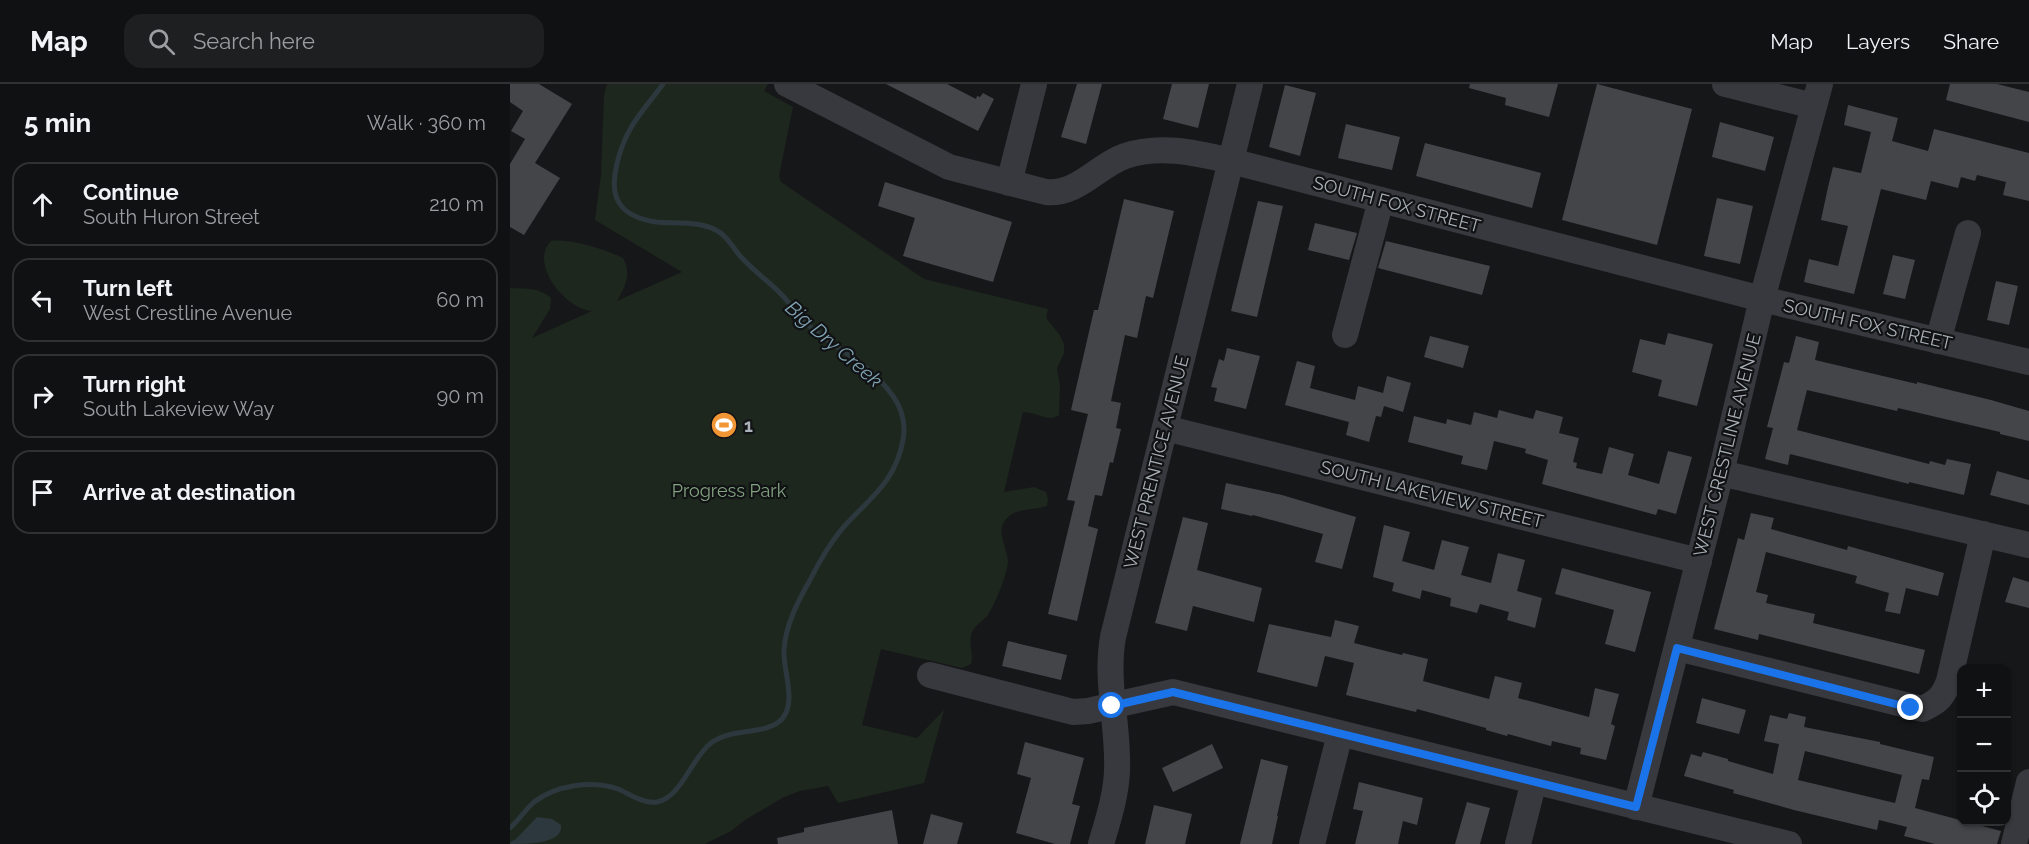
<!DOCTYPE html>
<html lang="en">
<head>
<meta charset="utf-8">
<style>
	body { margin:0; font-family:Raleway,sans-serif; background:#1e1f21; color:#f1f3f6 }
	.controls { position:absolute; right:18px; bottom:18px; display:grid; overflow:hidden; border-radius:12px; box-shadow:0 2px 4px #0004 }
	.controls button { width:54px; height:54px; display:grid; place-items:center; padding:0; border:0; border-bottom:2px solid #303133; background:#101113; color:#f1f3f6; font:30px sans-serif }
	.stop { position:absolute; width:18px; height:18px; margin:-14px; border:4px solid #1a73e8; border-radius:50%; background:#fff }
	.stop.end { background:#1a73e8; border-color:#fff; box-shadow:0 2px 6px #0008 }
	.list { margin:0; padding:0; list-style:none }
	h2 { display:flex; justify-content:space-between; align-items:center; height:78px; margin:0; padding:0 24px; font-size:26px }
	h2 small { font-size:20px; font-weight:400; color:#9c9da0 }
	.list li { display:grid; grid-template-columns:39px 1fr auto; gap:18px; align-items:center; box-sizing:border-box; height:84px; margin:0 12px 12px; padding:0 12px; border:2px solid #303133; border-radius:18px }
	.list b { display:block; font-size:22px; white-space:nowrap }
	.list p { margin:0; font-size:20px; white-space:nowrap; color:#9c9da0 }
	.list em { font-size:20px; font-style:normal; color:#9c9da0 }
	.icon { flex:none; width:33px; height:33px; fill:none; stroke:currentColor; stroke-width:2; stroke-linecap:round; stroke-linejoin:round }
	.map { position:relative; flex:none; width:1519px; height:760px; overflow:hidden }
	header { display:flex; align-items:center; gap:36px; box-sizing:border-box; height:84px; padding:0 30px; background:#101113; border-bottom:2px solid #303133 }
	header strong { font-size:28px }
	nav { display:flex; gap:33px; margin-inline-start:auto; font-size:21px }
	.search { width:420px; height:54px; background:#1e1f21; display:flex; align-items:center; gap:15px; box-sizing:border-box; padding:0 21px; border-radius:18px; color:#9c9da0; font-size:22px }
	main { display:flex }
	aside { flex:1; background:#101113 }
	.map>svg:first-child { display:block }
	.green { fill:#1e271e }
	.water { fill:#2c383d }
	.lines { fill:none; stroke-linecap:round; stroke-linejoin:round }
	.stream { stroke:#2c383d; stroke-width:5 }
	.building { fill:#434549; fill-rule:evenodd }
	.minor { stroke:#37393e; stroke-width:26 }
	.route { stroke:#1a73e8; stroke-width:8 }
	.labels { text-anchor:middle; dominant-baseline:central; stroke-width:4.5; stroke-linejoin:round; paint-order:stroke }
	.street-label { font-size:18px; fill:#a9b0b8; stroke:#111214 }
	.poi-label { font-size:18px; font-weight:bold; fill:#a9b0b8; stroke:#111214; text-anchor:start }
	.park-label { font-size:18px; fill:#83a380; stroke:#111214 }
	.water-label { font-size:20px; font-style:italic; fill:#80a3b3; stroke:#111214 }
</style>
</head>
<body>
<header>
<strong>Map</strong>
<div class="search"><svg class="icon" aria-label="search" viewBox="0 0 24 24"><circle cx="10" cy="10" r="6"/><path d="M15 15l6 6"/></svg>Search here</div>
<nav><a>Map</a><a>Layers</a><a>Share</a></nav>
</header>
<main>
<aside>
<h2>5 min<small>Walk · 360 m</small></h2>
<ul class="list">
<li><svg class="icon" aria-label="ahead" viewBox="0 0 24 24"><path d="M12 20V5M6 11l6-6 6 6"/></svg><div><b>Continue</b><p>South Huron Street</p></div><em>210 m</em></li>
<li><svg class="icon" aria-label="left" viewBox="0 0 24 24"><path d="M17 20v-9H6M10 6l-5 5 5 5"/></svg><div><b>Turn left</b><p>West Crestline Avenue</p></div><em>60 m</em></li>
<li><svg class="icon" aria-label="right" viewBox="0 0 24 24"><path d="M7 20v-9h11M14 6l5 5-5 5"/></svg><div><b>Turn right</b><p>South Lakeview Way</p></div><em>90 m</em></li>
<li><svg class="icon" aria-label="arrive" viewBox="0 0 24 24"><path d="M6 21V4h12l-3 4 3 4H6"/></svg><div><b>Arrive at destination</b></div></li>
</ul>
</aside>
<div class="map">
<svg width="1519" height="760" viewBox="0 0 1519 760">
	<rect width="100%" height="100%" fill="#161719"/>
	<path class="green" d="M 97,0 L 258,0 L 254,7 L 283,23 L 269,92 L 271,98 L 414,195 L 538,225 L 536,234 L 549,250 L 554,260 L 554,269 L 547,284 L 550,302 L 549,331 C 539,339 527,328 513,328 L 494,408 L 524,403 L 536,408 L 538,416 L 537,422 C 524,427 508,423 497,434 C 484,447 498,463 498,478 C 497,491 485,520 478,531 C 473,537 466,540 462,548 C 458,559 464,570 461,580 L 452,584 L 371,565 L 352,641 L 407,654 L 434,626 L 414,699 L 328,719 L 318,702 L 290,707 L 274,713 L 235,736 L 221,747 L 195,760 L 0,760 L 0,204 C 15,205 29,203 41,214 L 40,225 L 22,254 L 82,227 C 57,226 18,180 41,157 C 60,154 97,166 113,174 C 122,190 115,203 107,217 L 172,188 L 85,136 L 91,91 L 94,11 Z"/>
	<path class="water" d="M 27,733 L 42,735 L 51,741 C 54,760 17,760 0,760 L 0,758 L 6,755 Z"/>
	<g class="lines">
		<path class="stream" d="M 0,744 C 9,736 15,726 24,718 C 46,701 82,696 108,705 C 120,710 133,720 147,718 C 171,714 182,673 201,659 C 222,643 256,652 272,635 C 287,618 273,587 274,567 C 275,542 288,517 300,496 C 309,478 319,461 331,446 C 358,415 385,400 393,356 C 396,340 392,325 383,312 C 357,276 323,265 294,237 C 285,228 279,218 271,210 C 258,197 244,187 232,174 C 224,166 219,154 209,148 C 191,136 166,140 146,138 C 133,136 117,131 110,120 C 96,102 111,60 122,42 C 131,27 143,14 153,0"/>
	</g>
	<g class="building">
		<path d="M 0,0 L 29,0 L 62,20 L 25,79 L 50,94 L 14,151 L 0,143 L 0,80 L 15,55 L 1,47 L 13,27 L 0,18 Z"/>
		<path d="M 376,0 L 437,0 L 466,15 L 467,12 L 470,13 L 473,9 L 484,15 L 468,47 Z"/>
		<path d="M 567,0 L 592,0 L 576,60 L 551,53 Z"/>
		<path d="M 662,0 L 699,0 L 688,44 L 653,35 Z"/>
		<path d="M 960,0 L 1048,0 L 1039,33 L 995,21 L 996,14 L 959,4 Z"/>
		<path d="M 1087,0 L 1182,25 L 1147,161 L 1052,136 Z"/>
		<path d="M 1440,0 L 1487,0 L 1519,8 L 1519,38 L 1436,16 Z"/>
		<path d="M 775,1 L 806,9 L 790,72 L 759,63 Z"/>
		<path d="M 1338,21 L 1388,34 L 1382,57 L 1418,67 L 1424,45 L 1519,69 L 1519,117 L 1493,111 L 1496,98 L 1467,91 L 1465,97 L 1451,93 L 1448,104 L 1421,97 L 1416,116 L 1371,105 L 1344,210 L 1294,198 L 1299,175 L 1328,182 L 1338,142 L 1311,136 L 1318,103 L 1323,83 L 1351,89 L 1361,48 L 1334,41 Z"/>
		<path d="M 1210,38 L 1264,53 L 1255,87 L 1202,73 Z"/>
		<path d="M 836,40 L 890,53 L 882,86 L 828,74 Z"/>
		<path d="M 915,59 L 1031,89 L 1022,124 L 906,92 Z"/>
		<path d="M 375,98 L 502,138 L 483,198 L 393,172 L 405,134 L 368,122 Z"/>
		<path d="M 1207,114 L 1243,122 L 1230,180 L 1194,172 Z"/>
		<path d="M 614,115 L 664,127 L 643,214 L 636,212 L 627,254 L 615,251 L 601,317 L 611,319 L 606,344 L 611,345 L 603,379 L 600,378 L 592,412 L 585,411 L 578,442 L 588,445 L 567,537 L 538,530 L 565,417 L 557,416 L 578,330 L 561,326 L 584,226 L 588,226 Z"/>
		<path d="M 748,117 L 773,122 L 747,233 L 721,227 Z"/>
		<path d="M 805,139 L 847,149 L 839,176 L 798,166 Z"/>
		<path d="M 876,157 L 980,182 L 972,211 L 868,184 Z"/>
		<path d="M 1383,171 L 1405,176 L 1395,215 L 1373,210 Z"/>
		<path d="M 1486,197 L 1508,202 L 1499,241 L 1477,236 Z"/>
		<path d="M 1158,249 L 1203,260 L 1187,322 L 1148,312 L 1152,296 L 1122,288 L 1130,255 L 1155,261 Z"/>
		<path d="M 920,252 L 959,262 L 953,284 L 914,273 Z"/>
		<path d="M 1286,252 L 1309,258 L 1305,276 L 1407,300 L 1407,298 L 1481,316 L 1519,327 L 1519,357 L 1490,350 L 1490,348 L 1388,324 L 1387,327 L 1297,306 L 1287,346 L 1419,380 L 1420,377 L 1435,381 L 1437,375 L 1461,380 L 1454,411 L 1399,398 L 1399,400 L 1280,370 L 1278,381 L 1255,375 L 1263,344 L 1257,343 L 1267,305 L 1274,278 L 1279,279 Z"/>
		<path d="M 717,264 L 750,272 L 736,325 L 704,317 L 707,304 L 701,303 L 709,275 L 714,277 Z"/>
		<path d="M 787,277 L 805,282 L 800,304 L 845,316 L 848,302 L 873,309 L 877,292 L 901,299 L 893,328 L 874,322 L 871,333 L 866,332 L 859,358 L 836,351 L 839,338 L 775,321 Z"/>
		<path d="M 989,326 L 1023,335 L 1026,326 L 1053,333 L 1049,349 L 1069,354 L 1063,378 L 1067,379 L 1066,384 L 1092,390 L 1099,363 L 1124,370 L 1118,391 L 1149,400 L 1158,367 L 1182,373 L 1166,430 L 1148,425 L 1146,431 L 1032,400 L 1038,376 L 1015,369 L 1016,365 L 984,357 L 977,386 L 951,380 L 953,372 L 898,358 L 904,332 L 936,340 L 937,335 L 961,341 L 964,328 L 987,334 Z"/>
		<path d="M 1487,387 L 1519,396 L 1519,421 L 1480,411 Z"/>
		<path d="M 716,399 L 772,411 L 846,433 L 832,485 L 805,478 L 813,450 L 743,431 L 742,432 L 711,425 Z"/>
		<path d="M 1241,429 L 1264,434 L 1261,445 L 1337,466 L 1338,462 L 1434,489 L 1428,512 L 1396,504 L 1390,530 L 1375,527 L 1379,509 L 1345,499 L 1347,492 L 1256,468 L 1246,508 L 1258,511 L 1256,519 L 1305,530 L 1303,539 L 1415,566 L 1409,590 L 1249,550 L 1248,556 L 1204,545 L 1228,454 L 1234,456 Z"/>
		<path d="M 673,433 L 698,439 L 687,486 L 752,504 L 744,538 L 683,522 L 677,547 L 645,539 Z"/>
		<path d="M 874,441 L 900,448 L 892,477 L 924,486 L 932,456 L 959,463 L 951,491 L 981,499 L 988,469 L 1015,476 L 1007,507 L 1032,514 L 1025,544 L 997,536 L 999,528 L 970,520 L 967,529 L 940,522 L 941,514 L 912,506 L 910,515 L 882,507 L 884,499 L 863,493 Z"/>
		<path d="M 1052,484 L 1141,508 L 1125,568 L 1095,560 L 1104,526 L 1045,510 Z"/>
		<path d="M 1503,493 L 1519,498 L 1519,524 L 1495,518 Z"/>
		<path d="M 825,536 L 849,542 L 844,559 L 892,571 L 893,569 L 918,575 L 913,597 L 979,615 L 985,592 L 1012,599 L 1008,614 L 1079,633 L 1085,604 L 1109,610 L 1101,640 L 1105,642 L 1096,676 L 1070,670 L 1071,664 L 1042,657 L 1041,662 L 998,650 L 997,652 L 976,646 L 976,644 L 907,625 L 906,628 L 836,611 L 844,579 L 815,572 L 807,603 L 747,588 L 759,540 L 821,553 Z"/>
		<path d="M 498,557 L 557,571 L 551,596 L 492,582 Z"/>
		<path d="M 1192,614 L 1236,626 L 1229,650 L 1186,639 Z"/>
		<path d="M 1279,629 L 1296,633 L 1294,643 L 1370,658 L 1370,660 L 1424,673 L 1419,696 L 1412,695 L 1405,724 L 1491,747 L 1487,760 L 1425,760 L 1394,752 L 1397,743 L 1369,736 L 1367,746 L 1284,726 L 1223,709 L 1224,706 L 1174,692 L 1181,670 L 1191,673 L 1193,668 L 1218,675 L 1218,677 L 1263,690 L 1269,660 L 1254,657 L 1260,631 L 1277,635 ZM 1295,667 L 1392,691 L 1385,719 L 1288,696 Z"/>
		<path d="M 515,658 L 574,674 L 562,720 L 570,722 L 560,760 L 545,760 L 506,749 L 521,694 L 507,690 Z"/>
		<path d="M 702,660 L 713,684 L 663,708 L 652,684 Z"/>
		<path d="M 751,675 L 778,682 L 767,732 L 768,732 L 762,760 L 730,760 Z"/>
		<path d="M 849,698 L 913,714 L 907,741 L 893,737 L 888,760 L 845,760 L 853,727 L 843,725 Z"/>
		<path d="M 957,718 L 980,724 L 970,760 L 945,760 Z"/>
		<path d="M 644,721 L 682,730 L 675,760 L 635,760 Z"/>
		<path d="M 382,726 L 388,760 L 268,760 L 267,754 L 294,748 L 294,744 Z"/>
		<path d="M 421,730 L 453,739 L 447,760 L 413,760 Z"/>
	</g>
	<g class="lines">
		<g class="minor">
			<path d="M 277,0 L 439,83 L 536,108 C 568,111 587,82 615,72 C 650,60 686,69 721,77 L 1252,215 L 1519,278"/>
			<path d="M 1215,0 L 1304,22"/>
			<path d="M 499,99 L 524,0"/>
			<path d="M 835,251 L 871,116"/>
			<path d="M 1428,257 L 1458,149"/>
			<path d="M 655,344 L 1189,477"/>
			<path d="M 1211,389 L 1519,461"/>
			<path d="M 1167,564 L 1412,625 C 1428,618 1433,613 1439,597 L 1473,450"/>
			<path d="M 420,591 L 563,628 L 578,627 L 663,608 L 1279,760"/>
			<path d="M 1126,723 L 1211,389 L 1252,215 L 1310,0"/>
			<path d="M 591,760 C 598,736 606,712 607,687 C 609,642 595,598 603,553 L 740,0"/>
			<path d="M 802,760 L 830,650"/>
			<path d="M 1008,760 L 1024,697"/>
			<path d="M 1504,760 L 1519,698"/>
		</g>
	</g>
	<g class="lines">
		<path class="route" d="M 602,622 L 663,608 L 1126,723 L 1167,564 L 1401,624"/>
	</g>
	<defs>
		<symbol id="stadium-disc" viewBox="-11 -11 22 22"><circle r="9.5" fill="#f29535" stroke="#111214"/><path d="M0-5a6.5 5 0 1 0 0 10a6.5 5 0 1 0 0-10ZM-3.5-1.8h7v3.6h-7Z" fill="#fff"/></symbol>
	</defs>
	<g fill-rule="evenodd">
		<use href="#stadium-disc" x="199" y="326" width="30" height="30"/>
	</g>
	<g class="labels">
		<g class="street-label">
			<text transform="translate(887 120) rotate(15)">SOUTH FOX STREET</text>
			<text transform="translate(1358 240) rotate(13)">SOUTH FOX STREET</text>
			<text transform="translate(1217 361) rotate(-76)">WEST CRESTLINE AVENUE</text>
			<text transform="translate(646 378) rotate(-76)">WEST PRENTICE AVENUE</text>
			<text transform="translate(922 410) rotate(14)">SOUTH LAKEVIEW STREET</text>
		</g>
		<g class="poi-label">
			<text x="234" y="341">1</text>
		</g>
		<g class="park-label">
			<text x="219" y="406">Progress Park</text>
		</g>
		<g class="water-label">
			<text transform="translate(324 260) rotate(41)">Big Dry Creek</text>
		</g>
	</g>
</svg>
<div class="controls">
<button>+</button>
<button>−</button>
<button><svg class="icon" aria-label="locate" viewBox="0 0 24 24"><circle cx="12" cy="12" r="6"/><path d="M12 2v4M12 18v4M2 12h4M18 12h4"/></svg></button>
</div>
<div class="stop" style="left:602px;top:622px"></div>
<div class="stop end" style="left:1401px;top:624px"></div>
</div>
</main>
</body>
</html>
